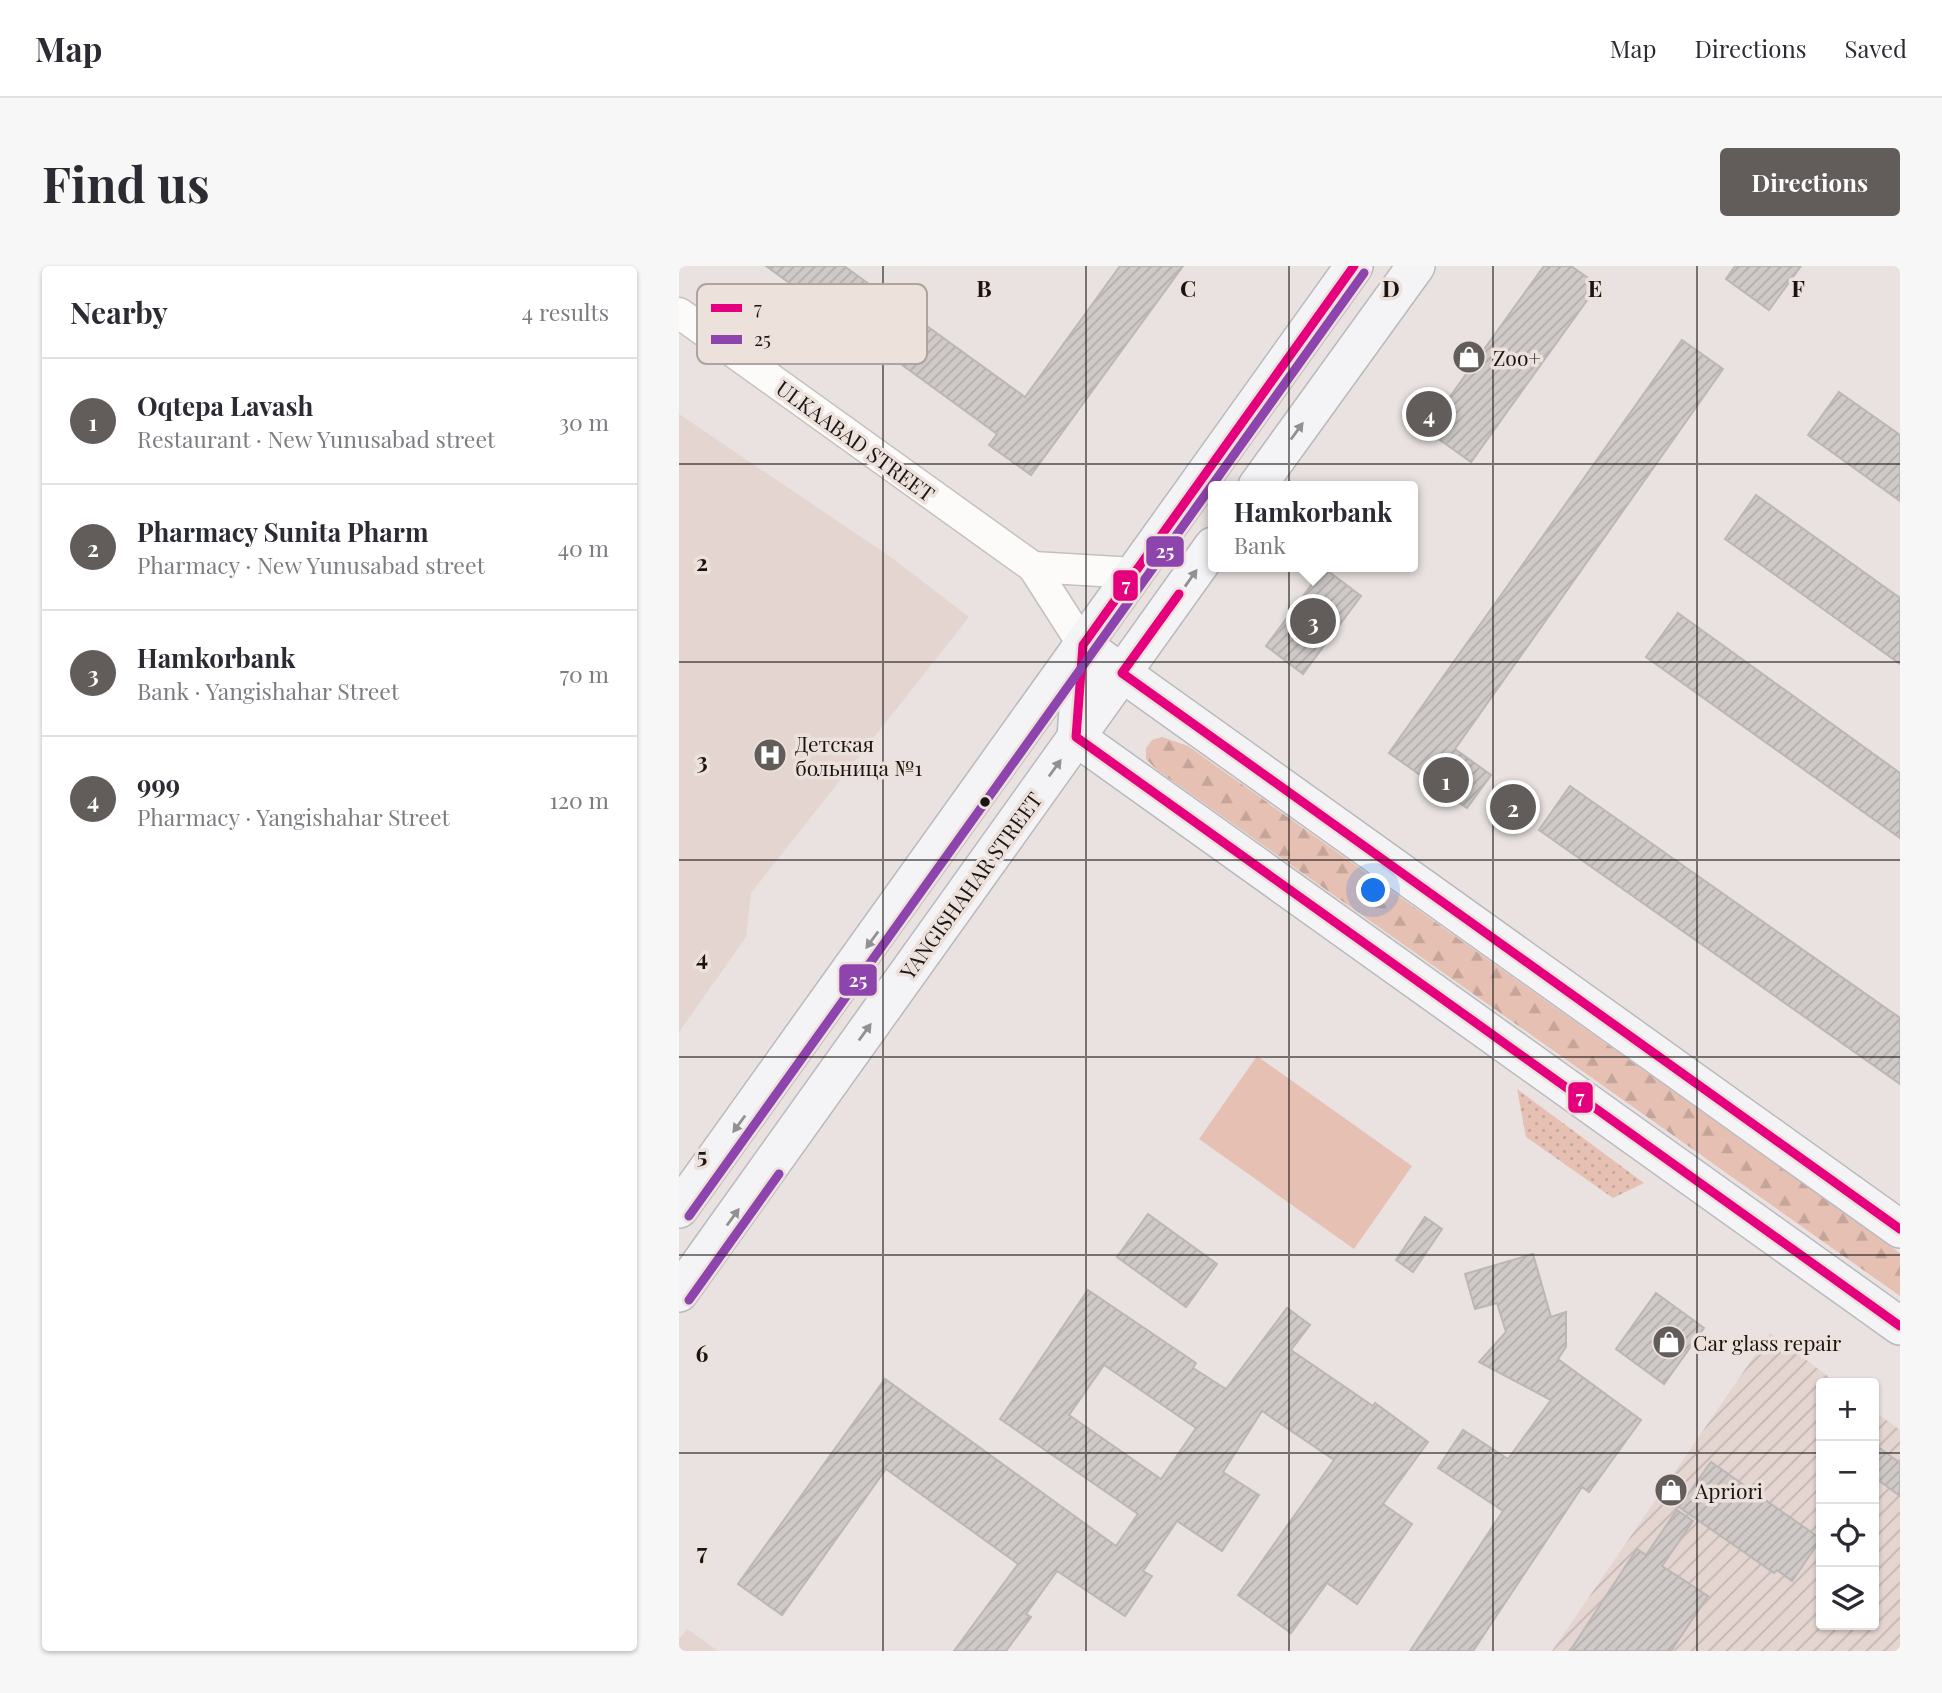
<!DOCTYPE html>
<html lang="en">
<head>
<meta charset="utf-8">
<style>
	body { margin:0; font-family:"Playfair Display",serif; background:#f7f7f7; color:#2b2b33 }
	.controls { position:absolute; right:21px; bottom:21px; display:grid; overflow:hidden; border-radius:7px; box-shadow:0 2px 5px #0004 }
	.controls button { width:63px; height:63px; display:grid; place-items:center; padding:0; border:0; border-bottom:2px solid #e1e1e2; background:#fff; color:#2b2b33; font:35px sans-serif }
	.you { position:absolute; left:695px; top:625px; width:24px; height:24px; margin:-18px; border:5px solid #fff; border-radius:50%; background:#1a73e8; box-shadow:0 0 0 10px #1a73e833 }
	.badge { display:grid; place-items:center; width:46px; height:46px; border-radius:50%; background:#625d5b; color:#fff; font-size:23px; font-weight:700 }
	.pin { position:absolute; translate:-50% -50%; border:4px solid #fff; box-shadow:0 2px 7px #0006 }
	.popup { position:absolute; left:529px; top:215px; width:210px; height:91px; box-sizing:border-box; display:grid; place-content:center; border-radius:7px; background:#fff; filter:drop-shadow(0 2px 5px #0005); font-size:23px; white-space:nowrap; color:#7c7c81 }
	.popup b { font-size:26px; color:#2b2b33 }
	.popup::after { content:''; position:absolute; left:50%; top:100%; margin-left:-14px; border:14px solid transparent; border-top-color:#fff }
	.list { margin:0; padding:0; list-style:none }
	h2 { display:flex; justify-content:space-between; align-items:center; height:91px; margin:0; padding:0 28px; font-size:30px }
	h2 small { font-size:23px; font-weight:400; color:#7c7c81 }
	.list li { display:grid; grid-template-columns:46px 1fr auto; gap:21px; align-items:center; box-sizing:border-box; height:126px; padding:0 28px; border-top:2px solid #e1e1e2 }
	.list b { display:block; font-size:26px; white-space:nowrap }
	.list p { margin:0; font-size:23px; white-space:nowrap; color:#7c7c81 }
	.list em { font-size:23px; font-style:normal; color:#7c7c81 }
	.icon { flex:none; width:38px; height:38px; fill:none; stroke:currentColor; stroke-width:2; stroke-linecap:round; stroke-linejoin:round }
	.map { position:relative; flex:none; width:1221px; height:1385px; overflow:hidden; border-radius:7px }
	header { display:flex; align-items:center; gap:42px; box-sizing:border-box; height:98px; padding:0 35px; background:#fff; border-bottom:2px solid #e1e1e2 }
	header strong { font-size:33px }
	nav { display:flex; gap:38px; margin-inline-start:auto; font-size:24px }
	.intro { display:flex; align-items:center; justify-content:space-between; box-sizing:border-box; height:168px; padding:0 42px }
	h1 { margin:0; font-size:49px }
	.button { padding:18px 32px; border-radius:7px; background:#625d5b; color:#fff; font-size:24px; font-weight:700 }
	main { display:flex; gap:42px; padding:0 42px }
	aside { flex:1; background:#fff; border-radius:7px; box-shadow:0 2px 5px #0004 }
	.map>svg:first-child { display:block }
	.built { fill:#e4d5d0 }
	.industrial { fill:url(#industrial-furrows) }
	.grass { fill:url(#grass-dots) }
	.forest { fill:url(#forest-firs) }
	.park { fill:#e6c0b3 }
	.building { fill:url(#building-hatch); stroke:#bcb7b5; stroke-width:2; fill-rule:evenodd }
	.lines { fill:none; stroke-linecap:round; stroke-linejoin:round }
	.minor-casing { stroke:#c6c0be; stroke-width:33 }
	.major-casing { stroke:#bab9bd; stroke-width:40 }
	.minor { stroke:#fcfbfa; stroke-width:30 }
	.major { stroke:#f4f4f6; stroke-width:37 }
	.bus-1-casing { stroke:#ede1dc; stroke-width:14 }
	.bus-2-casing { stroke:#ede1dc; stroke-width:14 }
	.bus-1 { stroke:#e5007d; stroke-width:9 }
	.bus-2 { stroke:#8e44ad; stroke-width:9 }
	.oneway { fill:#929090 }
	.grid { fill:none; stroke:#1a1514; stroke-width:2; stroke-opacity:0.55 }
	.bus-dot { fill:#1a1514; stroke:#ede1dc; stroke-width:2.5 }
	.labels { text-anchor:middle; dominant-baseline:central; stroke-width:7; stroke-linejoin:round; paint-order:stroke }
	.poi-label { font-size:21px; fill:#1a1514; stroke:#ede1dc; text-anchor:start }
	.street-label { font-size:21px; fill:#1a1514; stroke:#ede1dc }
	.key { fill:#ede1dc; stroke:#aea4a0; stroke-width:2 }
	.key-label { font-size:19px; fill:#1a1514 }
	.grid-label { font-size:23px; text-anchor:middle; font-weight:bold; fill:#1a1514; stroke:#ede1dc; stroke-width:7; stroke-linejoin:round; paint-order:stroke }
	.line-badge { stroke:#ede1dc; stroke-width:2.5 }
	.badge-label { font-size:19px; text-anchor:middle; font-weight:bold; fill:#fff }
</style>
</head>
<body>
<header>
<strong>Map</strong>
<nav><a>Map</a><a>Directions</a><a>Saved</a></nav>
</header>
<div class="intro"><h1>Find us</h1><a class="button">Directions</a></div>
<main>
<aside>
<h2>Nearby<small>4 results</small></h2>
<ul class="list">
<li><span class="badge">1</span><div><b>Oqtepa Lavash</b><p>Restaurant · New Yunusabad street</p></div><em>30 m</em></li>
<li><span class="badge">2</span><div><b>Pharmacy Sunita Pharm</b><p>Pharmacy · New Yunusabad street</p></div><em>40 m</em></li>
<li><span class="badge">3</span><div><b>Hamkorbank</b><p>Bank · Yangishahar Street</p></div><em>70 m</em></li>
<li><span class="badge">4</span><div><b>999</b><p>Pharmacy · Yangishahar Street</p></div><em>120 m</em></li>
</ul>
</aside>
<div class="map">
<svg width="1221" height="1385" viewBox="0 0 1221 1385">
	<defs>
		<pattern id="industrial-furrows" width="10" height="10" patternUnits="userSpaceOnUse" patternTransform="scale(1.75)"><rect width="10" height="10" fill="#e4d5d0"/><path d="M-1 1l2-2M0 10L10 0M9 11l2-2" fill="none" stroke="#c3b6b2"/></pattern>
		<pattern id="grass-dots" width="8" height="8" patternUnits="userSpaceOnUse" patternTransform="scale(1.75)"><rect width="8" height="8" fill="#e6c0b3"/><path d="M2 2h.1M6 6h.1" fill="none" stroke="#c5a499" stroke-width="1.8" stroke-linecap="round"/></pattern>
		<pattern id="forest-firs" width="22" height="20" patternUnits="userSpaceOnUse" patternTransform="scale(1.75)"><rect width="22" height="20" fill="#e6c0b3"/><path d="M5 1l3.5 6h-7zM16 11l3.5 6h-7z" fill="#c5a499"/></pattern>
		<pattern id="building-hatch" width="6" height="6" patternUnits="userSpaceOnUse" patternTransform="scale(1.75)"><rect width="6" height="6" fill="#cfcac8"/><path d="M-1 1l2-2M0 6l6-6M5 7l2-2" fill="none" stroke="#b1adab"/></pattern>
	</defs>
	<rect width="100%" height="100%" fill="#e9e2e0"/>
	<g class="built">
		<path d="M 0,148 L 213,292 L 290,351 L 72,627 L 67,671 L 0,766 Z"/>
		<path d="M 8,1363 L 39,1385 L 0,1385 L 0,1373 Z"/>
	</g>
	<path class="industrial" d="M 1091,1067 L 1158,1117 L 1142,1117 L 1142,1359 L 1195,1359 L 1195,1145 L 1221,1164 L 1221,1385 L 873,1385 Z"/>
	<path class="grass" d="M 838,823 L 965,917 L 934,932 L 847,871 Z"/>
	<path class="forest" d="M 483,471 L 509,480 L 1221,987 L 1221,1030 L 478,504 L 467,493 L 467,482 L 473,474 Z"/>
	<path class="park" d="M 578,790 L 733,900 L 675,983 L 520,873 Z"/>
	<g class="building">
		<path d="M 87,0 L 165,0 L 346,131 L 441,0 L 504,0 L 352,209 L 310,179 L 318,168 Z"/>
		<path d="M 865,0 L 892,0 L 919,19 L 792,196 L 747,164 Z"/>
		<path d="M 1056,0 L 1122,0 L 1090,44 L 1047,13 Z"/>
		<path d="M 1003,74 L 1044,103 L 776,483 L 812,509 L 788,542 L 710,487 Z"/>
		<path d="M 1160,126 L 1221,169 L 1221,235 L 1129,169 Z"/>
		<path d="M 1077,229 L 1221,332 L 1221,398 L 1046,273 Z"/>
		<path d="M 645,302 L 682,330 L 624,408 L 587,380 Z"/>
		<path d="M 999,347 L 1221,507 L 1221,572 L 967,391 Z"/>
		<path d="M 891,520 L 1221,752 L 1221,818 L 860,564 Z"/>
		<path d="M 469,948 L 538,998 L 507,1041 L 438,991 Z"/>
		<path d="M 746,951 L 763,963 L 734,1006 L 717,994 Z"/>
		<path d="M 854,988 L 872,1051 L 887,1046 L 887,1081 L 879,1093 L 962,1154 L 910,1226 L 903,1221 L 794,1385 L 731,1385 L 824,1245 L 759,1202 L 784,1164 L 829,1193 L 872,1134 L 800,1096 L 827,1066 L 818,1037 L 796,1043 L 786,1008 Z"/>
		<path d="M 409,1024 L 517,1097 L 514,1102 L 547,1123 L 608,1042 L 631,1059 L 612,1084 L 694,1140 L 696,1137 L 749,1176 L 704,1238 L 733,1258 L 678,1338 L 648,1317 L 612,1367 L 559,1329 L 655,1194 L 583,1145 L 544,1206 L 580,1229 L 543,1285 L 498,1255 L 464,1305 L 473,1310 L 446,1350 L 378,1305 L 347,1348 L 352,1351 L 327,1385 L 275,1385 L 339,1298 L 207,1203 L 103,1349 L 59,1318 L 206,1113 L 437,1280 L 459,1248 L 321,1153 ZM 425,1099 L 517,1162 L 482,1213 L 390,1149 Z"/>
		<path d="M 977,1027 L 1025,1062 L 985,1118 L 937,1083 Z"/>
		<path d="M 1195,1178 L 1221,1197 L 1221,1230 L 1195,1211 Z"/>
		<path d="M 1032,1196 L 1142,1273 L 1113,1315 L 1098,1304 L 1095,1307 L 1000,1241 Z"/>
		<path d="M 998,1244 L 1014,1255 L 983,1300 L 1029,1330 L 992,1385 L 891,1385 L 958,1283 L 967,1289 Z"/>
	</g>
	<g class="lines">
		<defs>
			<g id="minor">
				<path d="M 0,47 L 354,301 L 404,379"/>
				<path d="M 354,301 L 455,307"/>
			</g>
			<g id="major">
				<path d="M 578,220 L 737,0"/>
				<path d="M 404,379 L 397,471 L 1221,1060"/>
				<path d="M 404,379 L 1221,963"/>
				<path d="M 0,943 L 675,0"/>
				<path d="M 0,1027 L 534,280"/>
			</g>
		</defs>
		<use href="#minor" class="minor-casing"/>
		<use href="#major" class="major-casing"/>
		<use href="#minor" class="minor"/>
		<use href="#major" class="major"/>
		<defs>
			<g id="bus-1">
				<path d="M 675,0 L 404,379 L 397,471 L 1221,1060"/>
				<path d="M 500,328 L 443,407 L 1221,963"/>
			</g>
			<g id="bus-2">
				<path d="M 10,950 L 685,7"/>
				<path d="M 10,1034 L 100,908"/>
			</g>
		</defs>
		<use href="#bus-1" class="bus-1-casing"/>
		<use href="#bus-2" class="bus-2-casing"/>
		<use href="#bus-1" class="bus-1"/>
		<use href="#bus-2" class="bus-2"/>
	</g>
	<defs><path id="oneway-solid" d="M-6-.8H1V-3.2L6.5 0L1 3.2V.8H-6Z" transform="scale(1.75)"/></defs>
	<g class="oneway">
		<use href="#oneway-solid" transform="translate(618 165) rotate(-54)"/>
		<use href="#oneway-solid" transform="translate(512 312) rotate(-55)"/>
		<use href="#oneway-solid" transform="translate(376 502) rotate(-54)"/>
		<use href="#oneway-solid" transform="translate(193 674) rotate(126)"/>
		<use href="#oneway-solid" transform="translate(186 766) rotate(-54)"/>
		<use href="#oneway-solid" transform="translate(60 858) rotate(126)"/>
		<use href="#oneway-solid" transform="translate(54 951) rotate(-54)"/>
	</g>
	<path class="grid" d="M 204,0 L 204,1385M 407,0 L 407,1385M 610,0 L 610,1385M 814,0 L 814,1385M 1018,0 L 1018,1385M 0,198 L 1221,198M 0,396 L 1221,396M 0,594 L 1221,594M 0,791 L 1221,791M 0,989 L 1221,989M 0,1187 L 1142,1187M 1195,1187 L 1221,1187"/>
	<defs>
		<symbol id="shop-disc" viewBox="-11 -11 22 22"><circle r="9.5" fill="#625d5b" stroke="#ede1dc"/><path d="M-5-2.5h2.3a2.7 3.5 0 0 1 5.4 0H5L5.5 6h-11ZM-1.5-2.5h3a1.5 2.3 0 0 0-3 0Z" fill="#fff"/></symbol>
		<symbol id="hospital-disc" viewBox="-11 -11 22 22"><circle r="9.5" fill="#625d5b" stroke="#ede1dc"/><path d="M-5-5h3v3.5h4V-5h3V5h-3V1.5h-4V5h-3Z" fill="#fff"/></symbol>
	</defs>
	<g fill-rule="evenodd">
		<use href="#shop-disc" x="771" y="72" width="38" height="38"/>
		<use href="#hospital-disc" x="72" y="470" width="38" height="38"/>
		<use href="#shop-disc" x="971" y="1057" width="38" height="38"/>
		<use href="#shop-disc" x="973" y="1205" width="38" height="38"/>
	</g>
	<circle class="bus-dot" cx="306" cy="536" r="6"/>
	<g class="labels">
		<g class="poi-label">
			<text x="814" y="91">Zoo+</text>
			<text x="116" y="477">Детская<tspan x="116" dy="24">больница №1</tspan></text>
			<text x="1014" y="1076">Car glass repair</text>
			<text x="1016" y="1224">Apriori</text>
		</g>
		<g class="street-label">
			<text transform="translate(177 174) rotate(36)">ULKAABAD STREET</text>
			<text transform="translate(291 619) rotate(-54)">YANGISHAHAR STREET</text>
		</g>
	</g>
	<rect x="18" y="18" width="230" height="80" rx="10" class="key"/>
	<rect x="32" y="38" width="31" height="8" fill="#e5007d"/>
	<rect x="32" y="69" width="31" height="9" fill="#8e44ad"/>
	<g class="key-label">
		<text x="75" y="49">7</text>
		<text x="75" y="80">25</text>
	</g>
	<g class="grid-label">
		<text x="305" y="31">B</text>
		<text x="509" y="31">C</text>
		<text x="712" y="31">D</text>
		<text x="916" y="31">E</text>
		<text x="1119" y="31">F</text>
		<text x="23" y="305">2</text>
		<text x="23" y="503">3</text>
		<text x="23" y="700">4</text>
		<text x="23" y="898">5</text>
		<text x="23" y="1096">6</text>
		<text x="23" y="1294">7</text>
	</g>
	<g class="line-badge">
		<rect x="466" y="269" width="40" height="33" rx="7" fill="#8e44ad"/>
		<rect x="433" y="303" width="27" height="33" rx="7" fill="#e5007d"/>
		<rect x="159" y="697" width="40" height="34" rx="7" fill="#8e44ad"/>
		<rect x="888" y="815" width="27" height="33" rx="7" fill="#e5007d"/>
	</g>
	<g class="badge-label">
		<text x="486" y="292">25</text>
		<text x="447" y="326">7</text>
		<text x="179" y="721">25</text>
		<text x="901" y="838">7</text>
	</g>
</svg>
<div class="controls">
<button>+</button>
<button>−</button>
<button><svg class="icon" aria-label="locate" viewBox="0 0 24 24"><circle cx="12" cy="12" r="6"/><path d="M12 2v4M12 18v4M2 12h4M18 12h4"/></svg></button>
<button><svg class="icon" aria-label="layers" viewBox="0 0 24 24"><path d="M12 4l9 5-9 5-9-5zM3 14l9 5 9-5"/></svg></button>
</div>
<div class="you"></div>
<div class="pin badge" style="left:767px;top:514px">1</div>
<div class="pin badge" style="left:834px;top:541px">2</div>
<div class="pin badge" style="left:634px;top:355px">3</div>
<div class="popup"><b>Hamkorbank</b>Bank</div>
<div class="pin badge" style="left:750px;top:148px">4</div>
</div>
</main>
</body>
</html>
